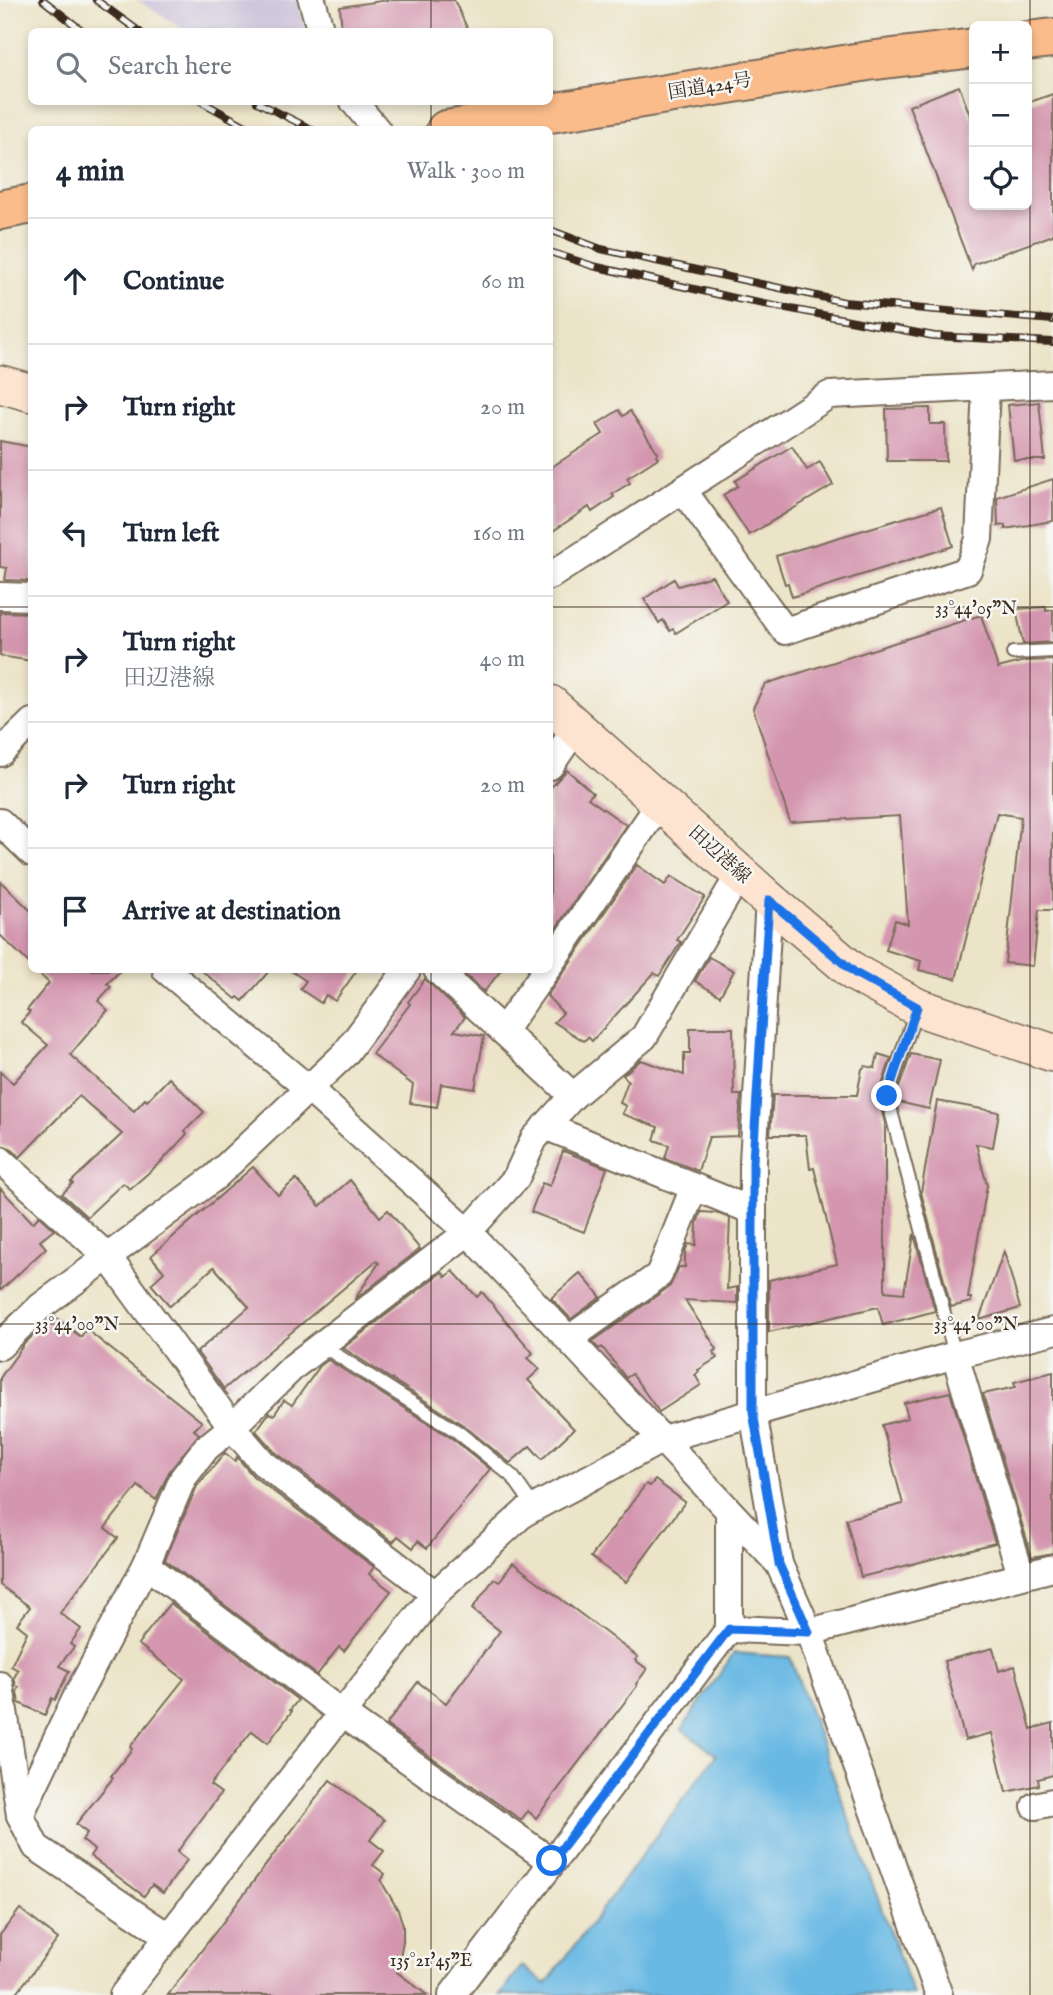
<!DOCTYPE html>
<html lang="en">
<head>
<meta charset="utf-8">
<style>
	body { margin:0; font-family:"IM FELL English","Noto Serif JP",serif; background:#f6f6f7; color:#1f2937 }
	.controls { position:absolute; right:21px; top:21px; display:grid; overflow:hidden; border-radius:10px; box-shadow:0 4px 10px #0003 }
	.controls button { width:63px; height:63px; display:grid; place-items:center; padding:0; border:0; border-bottom:2px solid #e0e1e3; background:#fff; color:#1f2937; font:35px sans-serif }
	.stop { position:absolute; width:21px; height:21px; margin:-16px; border:5px solid #1a73e8; border-radius:50%; background:#fff }
	.stop.end { background:#1a73e8; border-color:#fff; box-shadow:0 2px 7px #0008 }
	.list { margin:0; padding:0; list-style:none }
	h2 { display:flex; justify-content:space-between; align-items:center; height:91px; margin:0; padding:0 28px; font-size:30px }
	h2 small { font-size:23px; font-weight:400; color:#747a83 }
	.list li { display:grid; grid-template-columns:46px 1fr auto; gap:21px; align-items:center; box-sizing:border-box; height:126px; padding:0 28px; border-top:2px solid #e0e1e3 }
	.list b { display:block; font-size:26px; white-space:nowrap }
	.list p { margin:0; font-size:23px; white-space:nowrap; color:#747a83 }
	.list em { font-size:23px; font-style:normal; color:#747a83 }
	.icon { flex:none; width:38px; height:38px; fill:none; stroke:currentColor; stroke-width:2; stroke-linecap:round; stroke-linejoin:round }
	.map { position:relative; flex:none; width:1053px; height:1995px; overflow:hidden }
	.search { position:absolute; background:#fff; box-shadow:0 4px 10px #0003; left:28px; top:28px; width:525px; height:77px; display:flex; align-items:center; gap:18px; box-sizing:border-box; padding:0 24px; border-radius:10px; color:#747a83; font-size:26px }
	.panel { position:absolute; background:#fff; box-shadow:0 4px 10px #0003; left:28px; top:126px; width:525px; height:847px; border-radius:10px }
	.map>svg:first-child { display:block }
	.industrial { fill:#c8bfd8 }
	.water { fill:#6ab9e4; stroke:#527281; stroke-width:2 }
	.building { fill:#d496af }
	.lines { fill:none; stroke-linecap:round; stroke-linejoin:round }
	.service-casing { stroke:#796b5a; stroke-width:16 }
	.minor-casing { stroke:#796b5a; stroke-width:30 }
	.secondary-casing { stroke:#796b5a; stroke-width:40 }
	.trunk-casing { stroke:#796b5a; stroke-width:42 }
	.service { stroke:#fff; stroke-width:12 }
	.minor { stroke:#fff; stroke-width:26 }
	.secondary { stroke:#fde4d1; stroke-width:37 }
	.trunk { stroke:#fabc8b; stroke-width:38 }
	.rail-casing { stroke:#3b2a1e; stroke-width:8 }
	.rail { stroke:#f6f6f2; stroke-width:5; stroke-dasharray:16; stroke-linecap:butt }
	.route { stroke:#1a73e8; stroke-width:9 }
	.ticks { fill:none; stroke:#3b2a1e; stroke-width:2; stroke-opacity:0.45 }
	.labels { text-anchor:middle; dominant-baseline:central; stroke-width:5; stroke-linejoin:round; paint-order:stroke }
	.street-label { font-size:19px; fill:#3b2a1e; stroke:#f6f6f2 }
	.ticks-label { font-size:18px; text-anchor:middle; fill:#3b2a1e; stroke:#f6f6f2; stroke-width:5; stroke-linejoin:round; paint-order:stroke }
</style>
</head>
<body>
<div class="map">
<svg width="1053" height="1995" viewBox="0 0 1053 1995">
	<rect width="100%" height="100%" fill="#f6f6f2"/>
	<filter id="ink" filterUnits="userSpaceOnUse"><feTurbulence type="fractalNoise" baseFrequency=".0143" numOctaves="2"/><feDisplacementMap in="SourceGraphic" scale="14" xChannelSelector="R" yChannelSelector="G"/><feConvolveMatrix kernelMatrix="1 2 1 2 8 2 1 2 1" color-interpolation-filters="sRGB"/></filter>
	<filter id="wash" filterUnits="userSpaceOnUse"><feTurbulence type="fractalNoise" baseFrequency=".00686" numOctaves="4" result="noise"/><feDisplacementMap in="SourceGraphic" scale="28" xChannelSelector="R" yChannelSelector="G"/><feGaussianBlur stdDeviation="1.57" result="paint"/><feColorMatrix in="noise" values="0 0 0 0 0 0 0 0 0 0 0 0 0 0 0 0 0 1.4 0 .05"/><feComposite in="paint" operator="in"/></filter>
	<g filter="url(#wash)">
		<rect width="100%" height="100%" fill="#ece4c8"/>
		<path class="industrial" d="M 137,0 L 297,0 L 305,31 L 187,31 Z"/>
		<path class="water" d="M 734,1653 L 790,1657 L 913,1995 L 500,1995 L 522,1966 L 546,1984 L 716,1755 L 682,1729 Z"/>
		<g id="blocks">
			<g class="building">
				<path d="M 388,0 L 454,0 L 469,32 L 342,32 L 340,7 Z"/>
				<path d="M 959,86 L 974,126 L 974,205 L 1027,205 L 1027,103 L 1053,94 L 1053,235 L 974,264 L 972,270 L 909,106 Z"/>
				<path d="M 1039,402 L 1045,460 L 1014,460 L 1008,405 Z"/>
				<path d="M 930,408 L 930,424 L 945,424 L 946,461 L 887,461 L 886,409 Z"/>
				<path d="M 619,410 L 623,416 L 630,411 L 658,453 L 656,455 L 658,458 L 627,478 L 630,483 L 612,494 L 614,497 L 592,512 L 589,507 L 550,533 L 550,468 L 603,434 L 597,424 Z"/>
				<path d="M 0,441 L 32,447 L 32,581 L 5,580 L 7,568 L 0,567 Z"/>
				<path d="M 792,446 L 807,470 L 820,462 L 833,485 L 749,535 L 723,495 L 738,486 L 735,481 Z"/>
				<path d="M 1053,479 L 1053,521 L 1005,529 L 1005,525 L 998,526 L 997,497 Z"/>
				<path d="M 941,507 L 953,546 L 792,597 L 788,583 L 785,584 L 776,556 Z"/>
				<path d="M 712,576 L 727,601 L 676,633 L 673,629 L 670,631 L 663,620 L 659,623 L 644,599 L 674,579 L 678,586 Z"/>
				<path d="M 1046,607 L 1046,611 L 1053,610 L 1053,642 L 1023,644 L 1016,609 Z"/>
				<path d="M 0,612 L 32,613 L 32,661 L 0,656 Z"/>
				<path d="M 981,615 L 998,668 L 1025,661 L 1053,660 L 1053,910 L 1039,910 L 1033,966 L 1005,963 L 1021,817 L 997,813 L 956,979 L 919,970 L 921,961 L 886,950 L 895,920 L 908,924 L 900,816 L 790,822 L 753,708 L 765,684 Z"/>
				<path d="M 567,770 L 593,793 L 588,798 L 626,825 L 550,937 L 550,788 Z"/>
				<path d="M 637,865 L 665,885 L 671,876 L 705,897 L 677,940 L 681,942 L 659,976 L 654,973 L 592,1041 L 588,1037 L 584,1041 L 554,1022 L 563,1013 L 547,996 Z"/>
				<path d="M 0,881 L 32,912 L 32,966 L 0,935 Z"/>
				<path d="M 709,957 L 734,971 L 720,996 L 695,981 Z"/>
				<path d="M 35,970 L 121,970 L 107,984 L 111,987 L 98,1001 L 108,1010 L 70,1055 L 134,1111 L 145,1099 L 147,1101 L 169,1078 L 204,1112 L 185,1131 L 187,1134 L 162,1161 L 130,1189 L 123,1183 L 87,1217 L 62,1194 L 73,1183 L 71,1182 L 122,1134 L 79,1096 L 20,1157 L 10,1148 L 0,1145 L 0,1072 L 13,1083 L 48,1045 L 21,1022 L 30,1012 L 27,1010 L 49,983 Z"/>
				<path d="M 201,970 L 270,970 L 243,1001 L 238,997 L 236,999 Z"/>
				<path d="M 290,970 L 357,970 L 335,1001 L 326,995 L 321,1003 L 300,989 L 306,981 Z"/>
				<path d="M 460,970 L 501,970 L 484,992 Z"/>
				<path d="M 425,979 L 465,1017 L 454,1031 L 484,1036 L 475,1089 L 441,1084 L 437,1107 L 410,1103 L 413,1085 L 372,1054 L 410,1004 L 408,1002 Z"/>
				<path d="M 690,1028 L 733,1028 L 734,1095 L 741,1095 L 738,1136 L 709,1137 L 698,1171 L 665,1158 L 669,1145 L 654,1140 L 658,1127 L 622,1114 L 626,1106 L 620,1103 L 628,1081 L 623,1075 L 641,1060 L 684,1075 L 684,1053 L 690,1053 Z"/>
				<path d="M 878,1054 L 891,1058 L 878,1097 L 885,1123 L 885,1291 L 904,1293 L 914,1234 L 935,1311 L 883,1325 L 878,1307 L 769,1332 L 769,1280 L 837,1264 L 814,1168 L 810,1169 L 806,1135 L 770,1135 L 773,1095 L 857,1095 L 862,1069 L 865,1066 L 875,1068 Z"/>
				<path d="M 911,1054 L 940,1060 L 929,1109 L 898,1102 L 896,1096 Z"/>
				<path d="M 937,1101 L 999,1112 L 993,1147 L 976,1144 L 987,1185 L 968,1298 L 971,1298 L 971,1302 L 951,1307 L 921,1192 Z"/>
				<path d="M 563,1151 L 607,1168 L 584,1232 L 531,1212 L 542,1183 L 550,1186 Z"/>
				<path d="M 253,1167 L 278,1195 L 296,1179 L 320,1206 L 350,1180 L 380,1217 L 388,1210 L 420,1249 L 354,1300 L 379,1263 L 376,1261 L 224,1389 L 197,1352 L 249,1307 L 214,1267 L 170,1306 L 151,1284 L 164,1272 L 151,1256 Z"/>
				<path d="M 0,1188 L 33,1223 L 39,1216 L 54,1230 L 40,1241 L 46,1248 L 0,1291 Z"/>
				<path d="M 701,1212 L 716,1213 L 730,1218 L 727,1289 L 737,1287 L 737,1303 L 685,1300 L 717,1349 L 713,1352 L 717,1358 L 698,1370 L 699,1372 L 695,1375 L 701,1385 L 659,1412 L 632,1374 L 626,1378 L 602,1347 L 599,1349 L 592,1342 L 670,1286 L 679,1267 L 685,1267 L 685,1252 L 688,1244 L 696,1245 L 697,1223 Z"/>
				<path d="M 1004,1251 L 1020,1308 L 979,1320 Z"/>
				<path d="M 453,1271 L 477,1297 L 482,1292 L 533,1353 L 528,1358 L 540,1369 L 528,1380 L 574,1429 L 542,1459 L 530,1446 L 510,1463 L 463,1425 L 343,1348 L 442,1272 L 446,1277 Z"/>
				<path d="M 580,1273 L 601,1297 L 571,1319 L 551,1298 Z"/>
				<path d="M 54,1316 L 81,1337 L 86,1329 L 202,1422 L 194,1430 L 199,1434 L 169,1472 L 156,1500 L 138,1486 L 105,1528 L 118,1538 L 60,1613 L 81,1629 L 70,1644 L 74,1647 L 59,1666 L 69,1671 L 55,1700 L 52,1698 L 45,1715 L 19,1703 L 17,1692 L 19,1687 L 16,1686 L 14,1678 L 18,1670 L 11,1666 L 27,1632 L 17,1624 L 30,1607 L 0,1585 L 0,1378 L 25,1343 Z"/>
				<path d="M 328,1360 L 453,1439 L 490,1469 L 427,1548 L 418,1541 L 413,1548 L 398,1536 L 393,1542 L 274,1451 L 256,1431 L 269,1413 L 274,1415 L 284,1400 L 292,1405 L 320,1366 Z"/>
				<path d="M 1053,1372 L 1053,1553 L 1032,1557 L 983,1394 L 1016,1387 L 1014,1382 Z"/>
				<path d="M 950,1392 L 995,1543 L 861,1577 L 846,1519 L 903,1504 L 882,1425 L 908,1418 L 904,1403 Z"/>
				<path d="M 225,1453 L 235,1461 L 237,1457 L 253,1476 L 374,1567 L 369,1574 L 391,1591 L 344,1651 L 339,1647 L 317,1675 L 165,1560 L 197,1486 Z"/>
				<path d="M 655,1480 L 685,1502 L 626,1582 L 591,1557 L 646,1484 L 650,1486 Z"/>
				<path d="M 513,1563 L 638,1657 L 635,1660 L 647,1669 L 636,1684 L 637,1686 L 536,1818 L 528,1811 L 521,1820 L 386,1725 L 418,1682 L 446,1703 L 500,1631 L 472,1609 L 494,1579 L 499,1582 Z"/>
				<path d="M 170,1603 L 298,1700 L 290,1710 L 292,1711 L 268,1743 L 252,1731 L 210,1785 L 221,1793 L 177,1852 L 187,1860 L 163,1893 L 152,1885 L 144,1896 L 90,1856 L 94,1850 L 82,1840 L 87,1833 L 76,1824 L 113,1778 L 111,1776 L 132,1749 L 130,1747 L 184,1679 L 138,1644 Z"/>
				<path d="M 993,1648 L 999,1671 L 1015,1666 L 1031,1729 L 1053,1723 L 1053,1775 L 1038,1779 L 1039,1785 L 1006,1792 L 992,1733 L 965,1740 L 944,1661 Z"/>
				<path d="M 330,1780 L 384,1820 L 370,1840 L 384,1851 L 373,1865 L 385,1874 L 381,1881 L 398,1910 L 403,1925 L 403,1941 L 397,1972 L 427,1995 L 168,1995 Z"/>
				<path d="M 20,1909 L 58,1939 L 15,1995 L 0,1995 L 0,1935 Z"/>
			</g>
		</g>
	</g>
	<g filter="url(#ink)">
		<use href="#blocks" fill-opacity="0" stroke="#796b5a" stroke-width="2"/>
		<g class="lines">
			<defs>
				<g id="service">
					<path d="M 1013,653 L 1053,651"/>
					<path d="M 916,1011 L 887,1096 L 955,1355"/>
					<path d="M 321,1345 L 458,1432 L 513,1477 L 534,1507"/>
				</g>
				<g id="minor">
					<path d="M 312,0 L 321,32"/>
					<path d="M 354,102 L 377,130"/>
					<path d="M 683,490 L 785,631 L 968,570 L 979,539 L 986,388"/>
					<path d="M 550,576 L 829,395 L 1053,384"/>
					<path d="M 0,596 L 32,597"/>
					<path d="M 0,753 L 32,722"/>
					<path d="M 550,766 L 576,728"/>
					<path d="M 0,822 L 32,853"/>
					<path d="M 769,900 L 753,1161 L 753,1412 L 779,1564"/>
					<path d="M 550,964 L 660,803"/>
					<path d="M 166,970 L 310,1090 L 468,1232 L 779,1564 L 809,1632 L 939,1995"/>
					<path d="M 437,970 L 573,1096"/>
					<path d="M 503,1031 L 546,970"/>
					<path d="M 545,1126 L 753,1211"/>
					<path d="M 0,1160 L 108,1257 L 232,1427 L 263,1463 L 435,1594"/>
					<path d="M 569,1339 L 659,1275 L 694,1187"/>
					<path d="M 0,1346 L 40,1307 L 215,1177 L 345,1054 L 407,970"/>
					<path d="M 955,1355 L 1021,1575"/>
					<path d="M 146,1565 L 343,1714 L 552,1862"/>
					<path d="M 729,1629 L 809,1632 L 1053,1568"/>
					<path d="M 0,1685 L 20,1815 L 36,1847 L 169,1937"/>
					<path d="M 1035,1806 L 1053,1802"/>
					<path d="M 20,1815 L 76,1698 L 146,1565 L 183,1478 L 206,1448 L 232,1427 L 294,1366 L 468,1232 L 516,1178 L 534,1139 L 573,1096 L 644,1037 L 740,873"/>
					<path d="M 123,1995 L 435,1594 L 524,1513 L 663,1439 L 955,1355 L 1053,1331"/>
					<path d="M 452,1995 L 729,1629 L 729,1512"/>
				</g>
				<g id="secondary">
					<path d="M 0,384 L 32,393"/>
					<path d="M 550,704 L 769,900 L 855,973 L 917,1007 L 1053,1053"/>
				</g>
				<g id="trunk">
					<path d="M 1027,41 L 1053,38"/>
					<path d="M 446,130 L 868,61 L 974,48"/>
					<path d="M 0,210 L 32,204"/>
				</g>
			</defs>
			<use href="#service" class="service-casing"/>
			<use href="#minor" class="minor-casing"/>
			<use href="#secondary" class="secondary-casing"/>
			<use href="#trunk" class="trunk-casing"/>
			<use href="#service" class="service"/>
			<use href="#minor" class="minor"/>
			<use href="#secondary" class="secondary"/>
			<use href="#trunk" class="trunk"/>
			<defs>
				<g id="rail">
					<path d="M 43,0 L 84,32"/>
					<path d="M 96,0 L 140,32"/>
					<path d="M 202,102 L 253,130"/>
					<path d="M 257,102 L 313,130"/>
					<path d="M 550,230 L 601,249 L 844,302 L 1053,320"/>
					<path d="M 550,252 L 593,266 L 738,299 L 934,336 L 1053,342"/>
				</g>
			</defs>
			<use href="#rail" class="rail-casing"/>
			<use href="#rail" class="rail"/>
		</g>
	</g>
	<g class="lines" filter="url(#ink)">
		<path class="route" d="M 552,1861 L 729,1629 L 809,1632 L 779,1564 L 753,1412 L 753,1161 L 769,900 L 855,973 L 917,1007 L 887,1096"/>
	</g>
	<path class="ticks" d="M 431,0 L 431,32M 1030,0 L 1030,1995M 431,102 L 431,130M 0,607 L 32,607M 550,607 L 1053,607M 431,970 L 431,1995M 0,1324 L 1053,1324"/>
	<g class="labels">
		<g class="street-label">
			<text transform="translate(710 87) rotate(-9)">国道424号</text>
			<text transform="translate(719 855) rotate(42)">田辺港線</text>
		</g>
	</g>
	<g class="ticks-label">
		<text x="976" y="614">33°44'05"N</text>
		<text x="77" y="1330">33°44'00"N</text>
		<text x="976" y="1330">33°44'00"N</text>
		<text x="431" y="1966">135°21'45"E</text>
	</g>
</svg>
<div class="controls">
<button>+</button>
<button>−</button>
<button><svg class="icon" aria-label="locate" viewBox="0 0 24 24"><circle cx="12" cy="12" r="6"/><path d="M12 2v4M12 18v4M2 12h4M18 12h4"/></svg></button>
</div>
<div class="stop" style="left:552px;top:1861px"></div>
<div class="stop end" style="left:887px;top:1096px"></div>
<div class="search"><svg class="icon" aria-label="search" viewBox="0 0 24 24"><circle cx="10" cy="10" r="6"/><path d="M15 15l6 6"/></svg>Search here</div>
<section class="panel">
<h2>4 min<small>Walk · 300 m</small></h2>
<ul class="list">
<li><svg class="icon" aria-label="ahead" viewBox="0 0 24 24"><path d="M12 20V5M6 11l6-6 6 6"/></svg><div><b>Continue</b></div><em>60 m</em></li>
<li><svg class="icon" aria-label="right" viewBox="0 0 24 24"><path d="M7 20v-9h11M14 6l5 5-5 5"/></svg><div><b>Turn right</b></div><em>20 m</em></li>
<li><svg class="icon" aria-label="left" viewBox="0 0 24 24"><path d="M17 20v-9H6M10 6l-5 5 5 5"/></svg><div><b>Turn left</b></div><em>160 m</em></li>
<li><svg class="icon" aria-label="right" viewBox="0 0 24 24"><path d="M7 20v-9h11M14 6l5 5-5 5"/></svg><div><b>Turn right</b><p>田辺港線</p></div><em>40 m</em></li>
<li><svg class="icon" aria-label="right" viewBox="0 0 24 24"><path d="M7 20v-9h11M14 6l5 5-5 5"/></svg><div><b>Turn right</b></div><em>20 m</em></li>
<li><svg class="icon" aria-label="arrive" viewBox="0 0 24 24"><path d="M6 21V4h12l-3 4 3 4H6"/></svg><div><b>Arrive at destination</b></div></li>
</ul>
</section>
</div>
</body>
</html>
